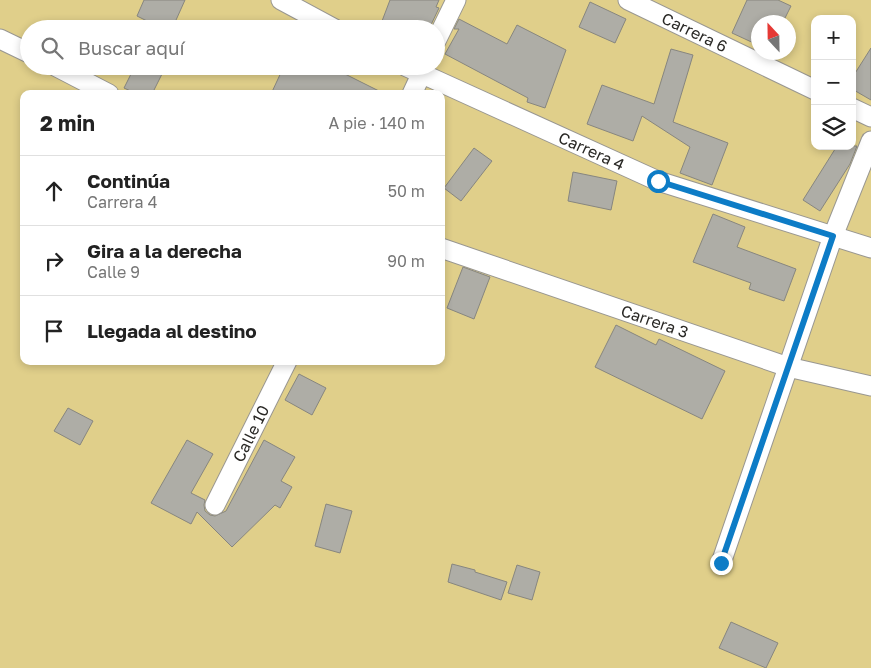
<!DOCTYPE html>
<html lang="es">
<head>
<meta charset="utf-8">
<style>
	body { margin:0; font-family:"Golos Text",sans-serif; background:#f2f2f2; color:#222 }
	.controls { position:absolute; right:15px; top:15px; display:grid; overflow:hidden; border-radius:10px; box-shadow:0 2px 8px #0003 }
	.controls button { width:45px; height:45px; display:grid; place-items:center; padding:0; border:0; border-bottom:1px solid #e0e0e0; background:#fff; color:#222; font:25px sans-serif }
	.compass { position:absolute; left:751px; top:15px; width:45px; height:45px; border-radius:50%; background:#fff; box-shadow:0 2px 8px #0003; rotate:338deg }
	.stop { position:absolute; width:15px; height:15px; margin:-11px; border:4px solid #0d7cc6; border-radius:50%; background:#fff }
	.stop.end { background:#0d7cc6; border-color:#fff; box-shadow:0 1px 5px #0008 }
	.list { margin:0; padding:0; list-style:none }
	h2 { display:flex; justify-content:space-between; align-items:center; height:65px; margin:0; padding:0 20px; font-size:21px }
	h2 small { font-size:16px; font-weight:400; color:#767676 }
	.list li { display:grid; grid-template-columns:32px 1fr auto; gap:15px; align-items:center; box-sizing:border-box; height:70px; padding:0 20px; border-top:1px solid #e0e0e0 }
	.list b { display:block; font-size:19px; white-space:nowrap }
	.list p { margin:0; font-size:16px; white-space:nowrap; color:#767676 }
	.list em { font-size:16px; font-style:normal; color:#767676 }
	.icon { flex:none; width:28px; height:28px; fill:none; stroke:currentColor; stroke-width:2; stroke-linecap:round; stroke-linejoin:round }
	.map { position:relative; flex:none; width:871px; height:668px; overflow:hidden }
	.search { position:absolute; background:#fff; box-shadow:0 2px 8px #0003; left:20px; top:20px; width:425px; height:55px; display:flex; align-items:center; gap:12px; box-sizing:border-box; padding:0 18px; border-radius:28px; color:#767676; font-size:19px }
	.panel { position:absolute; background:#fff; box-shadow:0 2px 8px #0003; left:20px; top:90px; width:425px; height:275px; border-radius:10px }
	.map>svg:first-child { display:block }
	.green { fill:#e0cf8a; fill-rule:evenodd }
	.building { fill:#aeada6; stroke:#87867f }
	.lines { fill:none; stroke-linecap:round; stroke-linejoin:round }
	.street-casing { stroke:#999791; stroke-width:21 }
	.street { stroke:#fff; stroke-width:19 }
	.route { stroke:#0d7cc6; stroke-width:6 }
	.labels { text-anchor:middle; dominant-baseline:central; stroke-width:4; stroke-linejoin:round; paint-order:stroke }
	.street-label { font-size:16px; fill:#292825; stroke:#f1efe8 }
</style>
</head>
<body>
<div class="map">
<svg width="871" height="668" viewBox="0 0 871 668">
	<rect width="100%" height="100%" fill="#e3e2da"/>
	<path class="green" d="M 0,0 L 871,0 L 871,668 L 0,668 ZM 815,19 L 852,19 L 852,146 L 815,146 ZM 758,22 L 788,22 L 788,52 L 758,52 ZM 29,29 L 436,29 L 436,66 L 29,66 ZM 24,94 L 441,94 L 441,361 L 24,361 Z"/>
	<g class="building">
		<path d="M 144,0 L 185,0 L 172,29 L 163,29 L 137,16 Z"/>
		<path d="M 390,0 L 439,0 L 436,7 L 439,8 L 429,29 L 379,29 Z"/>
		<path d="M 747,0 L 778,0 L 791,6 L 783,22 L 758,22 L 758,45 L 732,33 Z"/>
		<path d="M 590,2 L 626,19 L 615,43 L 579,27 Z"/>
		<path d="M 459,19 L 507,44 L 517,25 L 566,50 L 545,108 L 527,102 L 528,98 L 445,54 L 459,29 L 454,29 Z"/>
		<path d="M 871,48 L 871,100 L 852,89 L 852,78 Z"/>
		<path d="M 671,49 L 693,55 L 673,122 L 728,143 L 712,185 L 680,173 L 690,147 L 642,116 L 633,141 L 587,124 L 602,85 L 654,104 Z"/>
		<path d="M 135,66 L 166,66 L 152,94 L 137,94 L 124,88 Z"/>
		<path d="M 284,66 L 329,66 L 385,94 L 271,94 Z"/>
		<path d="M 837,146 L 857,146 L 850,164 L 820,211 L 803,200 Z"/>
		<path d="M 474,148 L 492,161 L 461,201 L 444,188 Z"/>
		<path d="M 573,172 L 617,181 L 611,210 L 568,201 Z"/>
		<path d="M 713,214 L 745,227 L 737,247 L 796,269 L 784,301 L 749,289 L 751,283 L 693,262 Z"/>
		<path d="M 463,267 L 490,277 L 474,319 L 447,308 Z"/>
		<path d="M 616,325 L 656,345 L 659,339 L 725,371 L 702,419 L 595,367 Z"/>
		<path d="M 299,374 L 326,388 L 312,415 L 285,400 Z"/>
		<path d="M 68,408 L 93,421 L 80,445 L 54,431 Z"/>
		<path d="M 187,440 L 213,454 L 191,493 L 205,500 L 204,505 L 205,511 L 210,515 L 215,516 L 226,511 L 264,440 L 295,457 L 281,481 L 292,487 L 280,508 L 275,505 L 232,547 L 197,512 L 191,524 L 151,503 Z"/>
		<path d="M 326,504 L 352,511 L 340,553 L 315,546 Z"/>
		<path d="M 452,564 L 475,570 L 475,572 L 507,582 L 501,600 L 448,582 Z"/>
		<path d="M 517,565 L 540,572 L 532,600 L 508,593 Z"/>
		<path d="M 731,622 L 778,643 L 766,668 L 719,648 Z"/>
	</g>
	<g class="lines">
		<defs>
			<g id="street">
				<path d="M 281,0 L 335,29"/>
				<path id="s1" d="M 628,0 L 815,90"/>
				<path d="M 0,39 L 29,53"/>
				<path d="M 436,41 L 456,0"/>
				<path d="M 55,66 L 109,94"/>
				<path id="s2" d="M 405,66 L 658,181 L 871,248"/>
				<path d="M 412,94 L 425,66"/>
				<path d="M 852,108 L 871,117"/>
				<path id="s3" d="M 441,248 L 788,367 L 871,386"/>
				<path id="s4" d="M 215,505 L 287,361"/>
				<path d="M 721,563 L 833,236 L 871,141"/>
			</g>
		</defs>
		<use href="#street" class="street-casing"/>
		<use href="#street" class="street"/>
	</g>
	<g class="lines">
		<path class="route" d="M 658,181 L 833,236 L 721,563"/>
	</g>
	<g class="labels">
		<g class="street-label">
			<text stroke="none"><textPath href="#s1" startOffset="74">Carrera 6</textPath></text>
			<text stroke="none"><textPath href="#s2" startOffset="205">Carrera 4</textPath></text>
			<text stroke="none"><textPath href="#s3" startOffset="226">Carrera 3</textPath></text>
			<text stroke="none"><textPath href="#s4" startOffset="80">Calle 10</textPath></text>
		</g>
	</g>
</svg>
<div class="controls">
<button>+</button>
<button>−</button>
<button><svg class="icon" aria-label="layers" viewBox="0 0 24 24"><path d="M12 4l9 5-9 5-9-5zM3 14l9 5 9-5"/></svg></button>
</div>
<svg class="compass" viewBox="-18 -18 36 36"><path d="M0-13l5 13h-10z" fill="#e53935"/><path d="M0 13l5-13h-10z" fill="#767676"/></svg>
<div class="stop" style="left:658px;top:181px"></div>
<div class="stop end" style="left:721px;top:563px"></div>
<div class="search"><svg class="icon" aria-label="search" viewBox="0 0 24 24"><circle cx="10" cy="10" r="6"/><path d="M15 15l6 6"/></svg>Buscar aquí</div>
<section class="panel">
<h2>2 min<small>A pie · 140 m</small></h2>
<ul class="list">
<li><svg class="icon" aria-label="ahead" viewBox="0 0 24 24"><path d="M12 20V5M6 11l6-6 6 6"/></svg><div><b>Continúa</b><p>Carrera 4</p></div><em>50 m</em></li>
<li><svg class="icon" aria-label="right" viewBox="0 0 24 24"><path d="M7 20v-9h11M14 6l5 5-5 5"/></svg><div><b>Gira a la derecha</b><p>Calle 9</p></div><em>90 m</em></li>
<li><svg class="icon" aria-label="arrive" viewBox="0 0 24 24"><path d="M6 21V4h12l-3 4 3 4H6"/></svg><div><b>Llegada al destino</b></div></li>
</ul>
</section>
</div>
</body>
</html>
